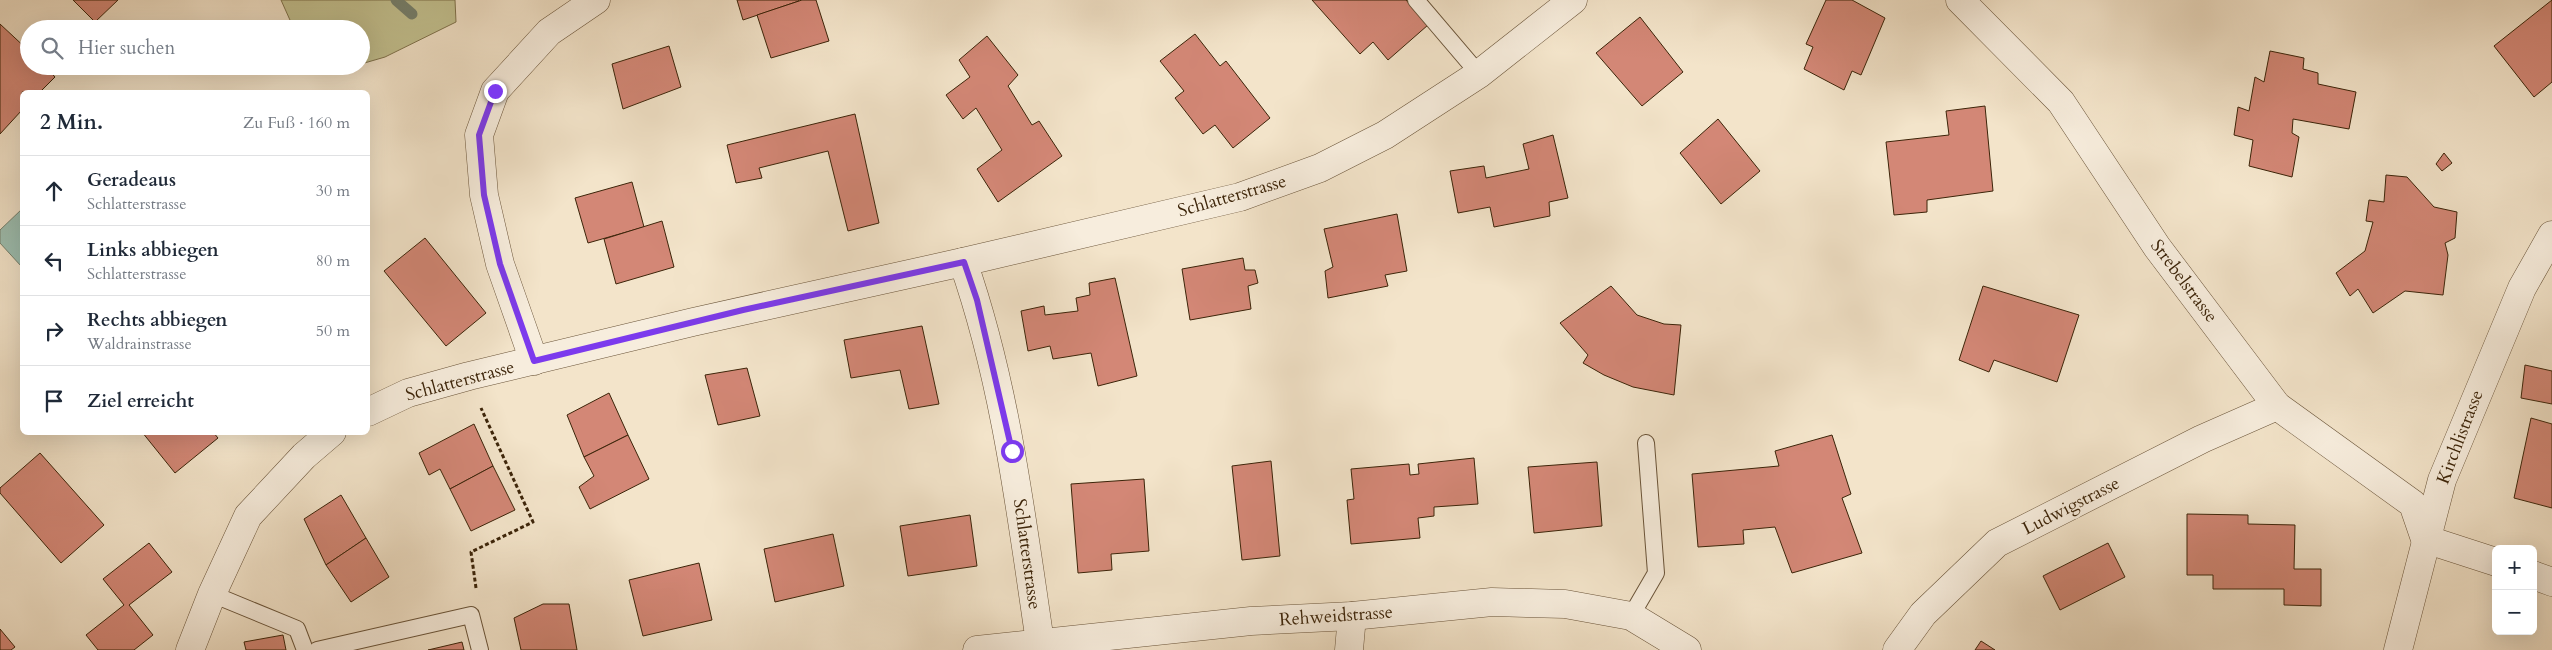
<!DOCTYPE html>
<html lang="de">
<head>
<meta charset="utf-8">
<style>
	body { margin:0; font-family:Cardo,serif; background:#f2f2f3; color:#1f2937 }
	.controls { position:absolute; right:15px; bottom:15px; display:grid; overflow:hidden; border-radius:8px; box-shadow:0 5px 20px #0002 }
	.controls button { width:45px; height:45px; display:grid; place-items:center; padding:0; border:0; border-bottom:1px solid #e0e1e3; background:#fff; color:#1f2937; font:25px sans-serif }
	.stop { position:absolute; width:15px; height:15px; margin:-11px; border:4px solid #7c3aed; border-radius:50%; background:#fff }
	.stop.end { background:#7c3aed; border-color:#fff; box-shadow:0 1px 5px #0008 }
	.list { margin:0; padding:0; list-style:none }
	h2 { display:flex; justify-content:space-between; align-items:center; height:65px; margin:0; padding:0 20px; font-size:21px }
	h2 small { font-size:16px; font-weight:400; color:#747a83 }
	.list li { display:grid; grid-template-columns:32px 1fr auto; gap:15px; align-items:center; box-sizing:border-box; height:70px; padding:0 20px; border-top:1px solid #e0e1e3 }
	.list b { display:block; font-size:19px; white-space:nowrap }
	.list p { margin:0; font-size:16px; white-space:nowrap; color:#747a83 }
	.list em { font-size:16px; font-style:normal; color:#747a83 }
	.icon { flex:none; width:28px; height:28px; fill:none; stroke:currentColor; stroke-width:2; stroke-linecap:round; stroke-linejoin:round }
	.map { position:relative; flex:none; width:2552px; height:650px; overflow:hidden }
	.search { position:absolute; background:#fff; box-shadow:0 5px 20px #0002; left:20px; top:20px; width:350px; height:55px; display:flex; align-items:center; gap:12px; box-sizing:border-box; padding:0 18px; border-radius:28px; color:#747a83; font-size:19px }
	.panel { position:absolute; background:#fff; box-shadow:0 5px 20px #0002; left:20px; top:90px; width:350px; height:345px; border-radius:8px }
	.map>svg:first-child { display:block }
	.green { fill:#c3c291; stroke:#80734d }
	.water { fill:#9dbfb1; stroke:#76816e }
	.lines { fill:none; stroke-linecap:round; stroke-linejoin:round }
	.stream { stroke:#76816e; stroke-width:11 }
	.building { fill:#d38776; stroke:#3c2409 }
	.lane-casing { stroke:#6a5439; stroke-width:18 }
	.street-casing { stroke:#6a5439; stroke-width:29 }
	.path { stroke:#3c2409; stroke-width:3; stroke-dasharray:4 2.5; stroke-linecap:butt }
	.lane { stroke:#f7eddd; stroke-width:16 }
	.street { stroke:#f7eddd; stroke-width:28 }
	.route { stroke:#7c3aed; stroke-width:6 }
	.labels { text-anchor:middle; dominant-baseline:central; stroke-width:5; stroke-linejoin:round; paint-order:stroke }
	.street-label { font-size:18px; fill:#3c2409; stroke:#f7eddd }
</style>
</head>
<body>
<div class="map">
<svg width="2552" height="650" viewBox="0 0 2552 650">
	<rect width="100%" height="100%" fill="#f3e4ca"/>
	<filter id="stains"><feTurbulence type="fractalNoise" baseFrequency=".004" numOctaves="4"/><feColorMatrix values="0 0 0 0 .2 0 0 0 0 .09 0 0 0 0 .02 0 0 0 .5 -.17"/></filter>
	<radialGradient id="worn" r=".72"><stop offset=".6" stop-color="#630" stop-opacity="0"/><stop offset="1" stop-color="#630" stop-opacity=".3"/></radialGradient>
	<path class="green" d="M 281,0 L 455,0 L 456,22 L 385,57 L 361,64 L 361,29 L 294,29 Z"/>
	<path class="water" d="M 22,209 L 22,264 L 21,266 L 0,243 L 0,230 Z"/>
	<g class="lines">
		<path class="stream" d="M 396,0 L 412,14"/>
	</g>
	<g class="building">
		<path d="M 73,0 L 118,0 L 95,22 Z"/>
		<path d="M 737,0 L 799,0 L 799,1 L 743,20 Z"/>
		<path d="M 816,0 L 829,41 L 771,58 L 757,15 L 802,0 Z"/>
		<path d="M 1312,0 L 1406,0 L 1428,25 L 1388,60 L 1373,42 L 1360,54 Z"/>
		<path d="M 1826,0 L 1852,0 L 1885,18 L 1861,75 L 1852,71 L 1844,90 L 1804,69 L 1813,47 L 1806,44 Z"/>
		<path d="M 2552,0 L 2552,82 L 2534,97 L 2494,46 Z"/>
		<path d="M 1640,17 L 1683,72 L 1642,106 L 1596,53 Z"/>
		<path d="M 0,24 L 29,51 L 29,66 L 45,66 L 55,77 L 40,92 L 22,92 L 22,110 L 0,134 Z"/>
		<path d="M 1195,34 L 1220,66 L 1226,61 L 1270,118 L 1233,148 L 1215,125 L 1203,134 L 1175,98 L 1184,91 L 1160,61 Z"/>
		<path d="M 987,36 L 1018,75 L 1008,86 L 1032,125 L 1039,121 L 1062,156 L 998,202 L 977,169 L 1002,150 L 976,108 L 963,119 L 946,95 L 970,77 L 959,60 Z"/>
		<path d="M 669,46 L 681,87 L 623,109 L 612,64 Z"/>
		<path d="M 2270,51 L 2304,58 L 2303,69 L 2318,73 L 2318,84 L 2356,92 L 2349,129 L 2293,119 L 2292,133 L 2299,137 L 2292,177 L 2249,166 L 2253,140 L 2234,135 L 2238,107 L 2249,111 L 2255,77 L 2264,82 Z"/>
		<path d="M 1985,106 L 1993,191 L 1927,200 L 1927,212 L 1894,215 L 1886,142 L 1949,135 L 1946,111 Z"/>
		<path d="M 855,114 L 879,223 L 848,231 L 828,151 L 759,168 L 762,178 L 736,183 L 727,145 Z"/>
		<path d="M 1718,119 L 1760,171 L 1721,204 L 1680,153 Z"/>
		<path d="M 1553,135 L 1568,198 L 1549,202 L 1550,216 L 1494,227 L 1490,207 L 1458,213 L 1450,171 L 1484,166 L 1486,178 L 1529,169 L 1523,144 Z"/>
		<path d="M 2444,153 L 2452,163 L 2442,171 L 2436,164 Z"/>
		<path d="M 2386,175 L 2407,177 L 2434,207 L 2457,212 L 2455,238 L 2445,243 L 2448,255 L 2443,295 L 2405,291 L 2373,313 L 2358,289 L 2350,296 L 2336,273 L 2365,251 L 2373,222 L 2366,221 L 2369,200 L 2384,202 Z"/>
		<path d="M 632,182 L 644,227 L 588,243 L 575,198 Z"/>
		<path d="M 1397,214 L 1407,271 L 1385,275 L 1388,286 L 1328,298 L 1325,271 L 1333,267 L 1324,229 Z"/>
		<path d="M 662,221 L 674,267 L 616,284 L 604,239 Z"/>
		<path d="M 425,238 L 486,313 L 446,346 L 384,271 Z"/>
		<path d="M 1243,258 L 1245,270 L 1255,270 L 1258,283 L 1248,286 L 1251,309 L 1190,320 L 1182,269 Z"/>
		<path d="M 1115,278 L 1137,376 L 1098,386 L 1091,353 L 1053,359 L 1050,346 L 1028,351 L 1021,311 L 1044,306 L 1045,315 L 1078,311 L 1076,298 L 1090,295 L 1089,283 Z"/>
		<path d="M 1611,286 L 1637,315 L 1664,324 L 1681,325 L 1674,395 L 1633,387 L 1604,375 L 1583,363 L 1588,355 L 1560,323 Z"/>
		<path d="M 1983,286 L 2079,315 L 2057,382 L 1994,360 L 1989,372 L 1959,360 Z"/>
		<path d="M 922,326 L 939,404 L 909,409 L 900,370 L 851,378 L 844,340 Z"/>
		<path d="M 2525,365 L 2552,371 L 2552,404 L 2521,398 Z"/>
		<path d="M 747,368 L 760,416 L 718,425 L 705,375 Z"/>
		<path d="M 609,393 L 628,435 L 584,457 L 567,415 Z"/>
		<path d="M 2531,418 L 2552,424 L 2552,508 L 2514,498 Z"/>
		<path d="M 474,424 L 493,466 L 450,489 L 440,469 L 429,475 L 419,453 Z"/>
		<path d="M 142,432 L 213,432 L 218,438 L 175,473 Z"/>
		<path d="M 628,435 L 649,479 L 590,509 L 579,487 L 594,476 L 584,457 Z"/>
		<path d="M 1832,435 L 1851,494 L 1842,498 L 1862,553 L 1792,573 L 1775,527 L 1743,530 L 1744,544 L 1698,547 L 1692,474 L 1779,466 L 1775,451 Z"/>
		<path d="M 40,453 L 104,525 L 61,563 L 0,493 L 0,488 Z"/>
		<path d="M 1474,458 L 1478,504 L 1434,507 L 1434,516 L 1418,518 L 1420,538 L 1351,544 L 1347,500 L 1354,499 L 1351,469 L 1409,464 L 1410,475 L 1419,474 L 1418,464 Z"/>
		<path d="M 1271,461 L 1280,556 L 1242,560 L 1232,466 Z"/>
		<path d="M 1597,462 L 1602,526 L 1534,533 L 1528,467 Z"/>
		<path d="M 493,466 L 515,510 L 471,531 L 450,489 Z"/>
		<path d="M 1144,479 L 1149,551 L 1111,554 L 1112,570 L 1078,573 L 1071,484 Z"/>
		<path d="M 341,495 L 366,538 L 326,565 L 304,519 Z"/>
		<path d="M 2187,514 L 2248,515 L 2248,524 L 2295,525 L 2294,569 L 2321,569 L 2321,606 L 2284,605 L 2284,589 L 2213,589 L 2213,575 L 2187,575 Z"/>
		<path d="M 970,515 L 977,566 L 908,576 L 900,526 Z"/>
		<path d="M 833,534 L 844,586 L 775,602 L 764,549 Z"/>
		<path d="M 366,538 L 389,577 L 351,602 L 326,565 Z"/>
		<path d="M 149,543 L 172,572 L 129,605 L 153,635 L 134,650 L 98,650 L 86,635 L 124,605 L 103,579 Z"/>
		<path d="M 2108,543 L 2125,577 L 2060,610 L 2043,576 Z"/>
		<path d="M 699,563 L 712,620 L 643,636 L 629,580 Z"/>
		<path d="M 543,604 L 569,604 L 577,650 L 521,650 L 514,618 Z"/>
		<path d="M 0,629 L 15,647 L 11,650 L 0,650 Z"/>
		<path d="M 283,635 L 286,650 L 246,650 L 244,642 Z"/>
		<path d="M 1981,641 L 1995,650 L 1975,650 Z"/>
		<path d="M 462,642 L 464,650 L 428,650 Z"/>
	</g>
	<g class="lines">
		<defs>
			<g id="lane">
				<path d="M 1416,0 L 1479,74"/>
				<path d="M 212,594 L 297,629 L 305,650"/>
				<path d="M 1631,616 L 1656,573 L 1646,443"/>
				<path d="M 317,650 L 471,615 L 480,650"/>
			</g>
			<g id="street">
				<path d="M 1960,0 L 2061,102 L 2157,247 L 2277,406 L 2413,504 L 2425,539 L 2496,562"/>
				<path d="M 963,262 C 1006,385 1021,515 1040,642"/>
				<path d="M 534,361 L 500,264 L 484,195 L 479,135 L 495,91 L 549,32 L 596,0"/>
				<path d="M 368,412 L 408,393 L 469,376 L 693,322 L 963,262 L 1240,197 L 1320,168 L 1385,135 L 1479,74 L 1573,0"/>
				<path d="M 2533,575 L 2552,582"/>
				<path d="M 190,650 L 212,594 L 248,516 L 304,456 L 332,432"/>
				<path d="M 977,650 L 1251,621 L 1352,616 L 1492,602 L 1565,604 L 1631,616 L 1687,650"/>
				<path d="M 1349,650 L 1352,616"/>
				<path d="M 1897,650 L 1923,614 L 1997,543 L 2202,439 L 2277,406"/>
				<path d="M 2398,650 L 2442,480 L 2522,288 L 2552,235"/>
			</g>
		</defs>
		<use href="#lane" class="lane-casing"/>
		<use href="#street" class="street-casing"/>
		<path class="path" d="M 476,588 L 471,552 L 533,522 L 481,408"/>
		<use href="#lane" class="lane"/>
		<use href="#street" class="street"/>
	</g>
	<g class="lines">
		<path class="route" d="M 495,91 L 479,135 L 484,195 L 500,264 L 534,361 L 743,310 L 964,262 L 977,300 L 1012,451"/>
	</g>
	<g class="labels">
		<g class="street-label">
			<text transform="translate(1232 196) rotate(-16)">Schlatterstrasse</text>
			<text transform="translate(2184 281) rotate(53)">Strebelstrasse</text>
			<text transform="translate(460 381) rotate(-15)">Schlatterstrasse</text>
			<text transform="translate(2460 437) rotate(-69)">Kirchlistrasse</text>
			<text transform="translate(2071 506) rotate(-27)">Ludwigstrasse</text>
			<text transform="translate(1027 554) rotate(82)">Schlatterstrasse</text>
			<text transform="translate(1336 616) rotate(-4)">Rehweidstrasse</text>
		</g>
	</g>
	<rect width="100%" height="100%" filter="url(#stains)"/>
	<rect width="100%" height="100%" fill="url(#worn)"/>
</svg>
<div class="controls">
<button>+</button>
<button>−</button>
</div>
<div class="stop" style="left:1012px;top:451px"></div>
<div class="stop end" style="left:495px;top:91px"></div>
<div class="search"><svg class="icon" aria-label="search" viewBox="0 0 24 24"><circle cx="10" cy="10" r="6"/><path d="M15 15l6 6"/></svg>Hier suchen</div>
<section class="panel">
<h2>2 Min.<small>Zu Fuß · 160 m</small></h2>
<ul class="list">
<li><svg class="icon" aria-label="ahead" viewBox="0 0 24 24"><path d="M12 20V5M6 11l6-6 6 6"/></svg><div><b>Geradeaus</b><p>Schlatterstrasse</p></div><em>30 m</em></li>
<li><svg class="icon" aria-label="left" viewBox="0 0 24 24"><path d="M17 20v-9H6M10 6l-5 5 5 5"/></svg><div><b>Links abbiegen</b><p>Schlatterstrasse</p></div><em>80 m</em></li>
<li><svg class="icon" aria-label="right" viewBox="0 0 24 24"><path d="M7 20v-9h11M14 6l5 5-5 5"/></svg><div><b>Rechts abbiegen</b><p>Waldrainstrasse</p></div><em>50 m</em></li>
<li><svg class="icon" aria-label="arrive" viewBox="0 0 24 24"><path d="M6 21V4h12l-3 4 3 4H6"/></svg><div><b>Ziel erreicht</b></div></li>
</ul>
</section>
</div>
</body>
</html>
